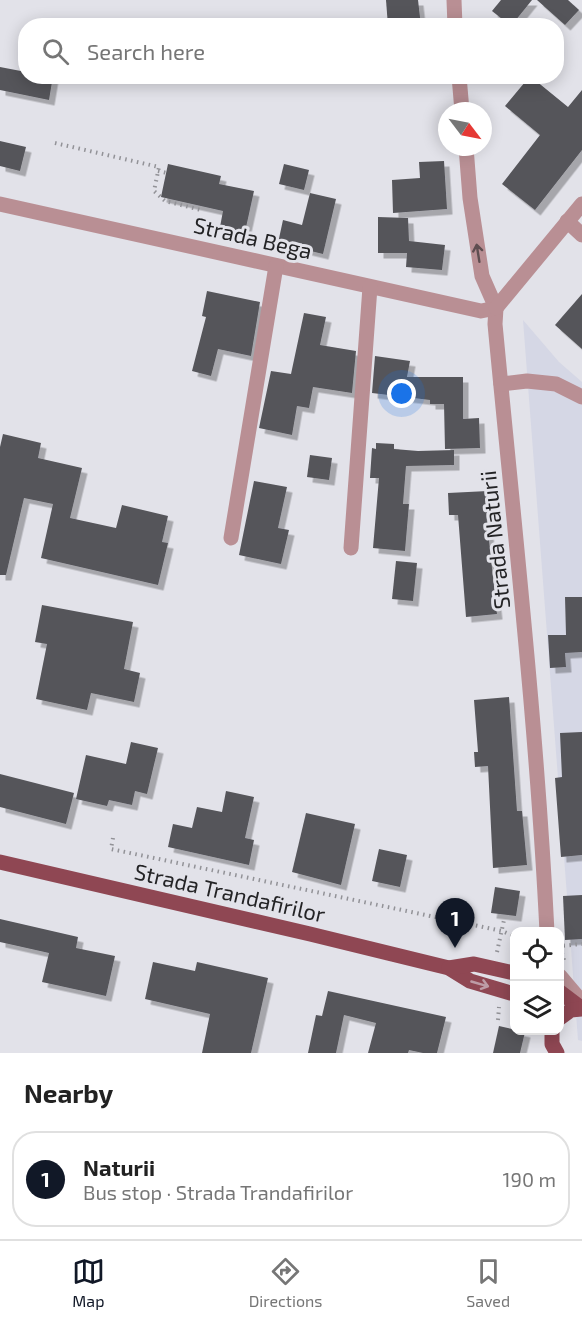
<!DOCTYPE html>
<html lang="en">
<head>
<meta charset="utf-8">
<style>
	body { margin:0; font-family:"Exo 2",sans-serif; background:#f6f6f6; color:#222 }
	.controls { position:absolute; right:18px; bottom:18px; display:grid; overflow:hidden; border-radius:12px; box-shadow:0 3px 15px #0003 }
	.controls button { width:54px; height:54px; display:grid; place-items:center; padding:0; border:0; border-bottom:2px solid #e0e0e0; background:#fff; color:#222; font:30px sans-serif }
	.compass { position:absolute; left:438px; top:102px; width:54px; height:54px; border-radius:50%; background:#fff; box-shadow:0 3px 15px #0003; rotate:122deg }
	.you { position:absolute; left:402px; top:394px; width:21px; height:21px; margin:-15px; border:4px solid #fff; border-radius:50%; background:#1a73e8; box-shadow:0 0 0 9px #1a73e833 }
	.badge { display:grid; place-items:center; width:39px; height:39px; border-radius:50%; background:#111827; color:#fff; font-size:20px; font-weight:700 }
	.pin { position:absolute; translate:-50% -50px; filter:drop-shadow(0 2px 3px #0008) }
	.pin::after { content:''; position:absolute; top:32px; width:21px; height:18px; background:inherit; clip-path:polygon(0 0,100% 0,50% 100%) }
	.list { margin:0; padding:0; list-style:none }
	h2 { display:flex; justify-content:space-between; align-items:center; height:78px; margin:0; padding:0 24px; font-size:26px }
	h2 small { font-size:20px; font-weight:400; color:#767676 }
	.list li { display:grid; grid-template-columns:39px 1fr auto; gap:18px; align-items:center; box-sizing:border-box; height:96px; margin:0 12px 12px; padding:0 12px; border:2px solid #e0e0e0; border-radius:24px }
	.list b { display:block; font-size:22px; white-space:nowrap }
	.list p { margin:0; font-size:20px; white-space:nowrap; color:#767676 }
	.list em { font-size:20px; font-style:normal; color:#767676 }
	.icon { flex:none; width:33px; height:33px; fill:none; stroke:currentColor; stroke-width:2; stroke-linecap:round; stroke-linejoin:round }
	.map { position:relative; flex:none; width:582px; height:1053px; overflow:hidden }
	.search { position:absolute; background:#fff; box-shadow:0 3px 15px #0003; left:18px; right:18px; top:18px; height:66px; display:flex; align-items:center; gap:15px; box-sizing:border-box; padding:0 21px; border-radius:24px; color:#767676; font-size:22px }
	.sheet { height:186px; background:#fff }
	nav { display:flex; justify-content:space-around; align-items:center; box-sizing:border-box; height:84px; border-top:2px solid #e0e0e0; background:#fff; font-size:16px; color:#767676 }
	nav a { display:grid; justify-items:center; gap:3px }
	nav .on { color:#111827 }
	.map>svg:first-child { display:block }
	.built { fill:#d5d7e5 }
	.building { fill:#55555a; filter:url(#shadow) }
	.lines { fill:none; stroke-linecap:round; stroke-linejoin:round }
	.path { stroke:#929297; stroke-width:4; stroke-dasharray:1.5 4.5; stroke-linecap:butt }
	.minor { stroke:#b98f94; stroke-width:15 }
	.major { stroke:#8f4753; stroke-width:15 }
	.oneway { stroke:#5f4e51 }
	.oneway2 { stroke:#bd9ca6 }
	.labels { text-anchor:middle; dominant-baseline:central; stroke-width:6; stroke-linejoin:round; paint-order:stroke }
	.street-label { font-size:22px; fill:#232325; stroke:#e2e2e9 }
</style>
</head>
<body>
<div class="map">
<svg width="582" height="1053" viewBox="0 0 582 1053">
	<defs>
		<filter id="shadow"><feDropShadow dx="5.5" dy="5.5" stdDeviation="0" flood-color="#0004"/></filter>
	</defs>
	<rect width="100%" height="100%" fill="#e2e2e9"/>
	<path class="built" d="M 523,320 L 559,362 L 582,382 L 582,1041 L 578,1040 Z"/>
	<g class="building">
		<path d="M 386,0 L 418,0 L 421,26 L 388,26 Z"/>
		<path d="M 501,0 L 532,0 L 511,26 L 492,11 Z"/>
		<path d="M 537,0 L 568,0 L 579,10 L 565,25 Z"/>
		<path d="M 0,67 L 26,72 L 26,76 L 53,76 L 49,100 L 0,90 Z"/>
		<path d="M 530,76 L 568,107 L 582,90 L 582,150 L 535,210 L 502,184 L 540,135 L 505,106 Z"/>
		<path d="M 0,141 L 26,147 L 20,171 L 0,166 Z"/>
		<path d="M 444,161 L 447,209 L 393,213 L 392,180 L 420,178 L 419,162 Z"/>
		<path d="M 168,164 L 221,176 L 219,184 L 254,191 L 245,232 L 220,227 L 223,211 L 161,197 Z"/>
		<path d="M 284,164 L 309,170 L 304,190 L 279,184 Z"/>
		<path d="M 310,193 L 336,199 L 323,254 L 278,243 L 283,220 L 302,225 Z"/>
		<path d="M 378,217 L 408,218 L 409,241 L 445,245 L 442,270 L 406,267 L 407,253 L 378,253 Z"/>
		<path d="M 207,291 L 260,302 L 251,356 L 218,349 L 211,376 L 192,371 L 206,317 L 202,316 Z"/>
		<path d="M 582,294 L 582,349 L 555,325 Z"/>
		<path d="M 304,313 L 326,317 L 320,345 L 356,351 L 352,393 L 313,387 L 309,408 L 297,406 L 292,435 L 259,428 L 271,371 L 291,374 Z"/>
		<path d="M 375,356 L 410,361 L 407,377 L 463,377 L 463,419 L 479,418 L 480,448 L 445,449 L 444,404 L 430,404 L 430,400 L 372,393 Z"/>
		<path d="M 3,434 L 41,443 L 38,458 L 82,468 L 70,518 L 116,528 L 122,505 L 168,516 L 162,542 L 168,543 L 158,585 L 41,558 L 53,504 L 24,498 L 6,575 L 0,575 L 0,447 Z"/>
		<path d="M 376,443 L 394,444 L 394,449 L 418,451 L 454,450 L 454,465 L 406,466 L 403,504 L 409,504 L 405,551 L 373,548 L 379,478 L 370,478 L 372,448 L 376,449 Z"/>
		<path d="M 310,455 L 332,458 L 329,480 L 307,477 Z"/>
		<path d="M 254,481 L 287,487 L 278,528 L 289,530 L 281,564 L 239,555 Z"/>
		<path d="M 488,491 L 489,513 L 486,513 L 497,614 L 466,617 L 458,515 L 449,515 L 448,493 Z"/>
		<path d="M 396,561 L 417,563 L 413,601 L 392,599 Z"/>
		<path d="M 565,597 L 582,597 L 582,652 L 565,653 L 566,667 L 550,668 L 548,635 L 566,635 Z"/>
		<path d="M 42,605 L 133,622 L 124,669 L 140,673 L 134,702 L 91,693 L 87,710 L 36,699 L 47,644 L 35,642 Z"/>
		<path d="M 509,697 L 517,811 L 522,811 L 527,865 L 493,868 L 488,766 L 475,767 L 474,752 L 478,752 L 474,700 Z"/>
		<path d="M 582,732 L 582,855 L 561,857 L 555,778 L 562,777 L 560,733 Z"/>
		<path d="M 131,742 L 158,748 L 147,794 L 135,791 L 132,805 L 109,800 L 107,806 L 76,799 L 86,755 L 126,764 Z"/>
		<path d="M 0,774 L 74,793 L 66,824 L 0,807 Z"/>
		<path d="M 226,791 L 254,797 L 245,838 L 254,840 L 249,865 L 168,847 L 173,824 L 192,828 L 197,807 L 222,812 Z"/>
		<path d="M 306,813 L 355,824 L 341,885 L 292,872 Z"/>
		<path d="M 379,849 L 407,855 L 400,887 L 372,881 Z"/>
		<path d="M 495,887 L 520,891 L 516,916 L 491,913 Z"/>
		<path d="M 582,895 L 582,939 L 565,940 L 563,896 Z"/>
		<path d="M 0,919 L 78,937 L 76,948 L 115,956 L 106,996 L 42,982 L 49,953 L 0,942 Z"/>
		<path d="M 153,962 L 195,971 L 197,962 L 268,978 L 251,1053 L 202,1053 L 210,1014 L 145,999 Z"/>
		<path d="M 328,991 L 446,1017 L 437,1053 L 423,1053 L 409,1050 L 408,1053 L 368,1053 L 376,1023 L 344,1015 L 336,1053 L 308,1053 L 316,1015 L 322,1016 Z"/>
		<path d="M 499,1026 L 525,1032 L 520,1053 L 493,1053 Z"/>
	</g>
	<g class="lines">
		<g class="path">
			<path d="M 55,143 L 159,167 L 154,191 L 165,201 L 201,210"/>
			<path d="M 158,171 L 167,173"/>
			<path d="M 113,838 L 111,849 L 502,931 L 514,936"/>
			<path d="M 497,952 L 504,920"/>
			<path d="M 564,960 L 560,946 L 582,944"/>
			<path d="M 498,1020 L 499,1007"/>
		</g>
		<g class="minor">
			<path d="M 454,0 L 455,26"/>
			<path d="M 459,76 L 462,111"/>
			<path d="M 466,147 L 470,198 L 482,276 L 496,308 L 495,324 C 514,526 537,728 547,932"/>
			<path d="M 0,204 L 481,311 L 496,308"/>
			<path d="M 567,221 L 582,235"/>
			<path d="M 496,308 L 582,204"/>
			<path d="M 501,384 L 527,381 L 556,384 L 582,397"/>
			<path d="M 231,538 L 276,266"/>
			<path d="M 351,548 L 370,287"/>
			<path d="M 560,976 L 582,1002"/>
		</g>
		<g class="major">
			<path d="M 0,862 L 310,934 L 449,968 L 470,981 L 514,994"/>
			<path d="M 449,968 L 474,964 L 514,973"/>
			<path d="M 560,992 L 581,1008"/>
			<path d="M 560,1018 L 571,1010 L 582,1009"/>
			<path d="M 552,1030 L 552,1044 L 557,1053"/>
		</g>
	</g>
	<defs><path id="oneway-shaft" d="M-6 0H5M1.5-3L5.5 0L1.5 3" fill="none" stroke-width="1.6" stroke-linecap="round" stroke-linejoin="round" transform="scale(1.5)"/></defs>
	<use class="oneway" href="#oneway-shaft" transform="translate(478 253) rotate(-99)"/>
	<use class="oneway2" href="#oneway-shaft" transform="translate(480 984) rotate(16)"/>
	<g class="labels">
		<g class="street-label">
			<text transform="translate(253 237) rotate(13)">Strada Bega</text>
			<text transform="translate(494 540) rotate(-96)">Strada Naturii</text>
			<text transform="translate(230 892) rotate(13)">Strada Trandafirilor</text>
		</g>
	</g>
</svg>
<div class="controls">
<button><svg class="icon" aria-label="locate" viewBox="0 0 24 24"><circle cx="12" cy="12" r="6"/><path d="M12 2v4M12 18v4M2 12h4M18 12h4"/></svg></button>
<button><svg class="icon" aria-label="layers" viewBox="0 0 24 24"><path d="M12 4l9 5-9 5-9-5zM3 14l9 5 9-5"/></svg></button>
</div>
<svg class="compass" viewBox="-18 -18 36 36"><path d="M0-13l5 13h-10z" fill="#e53935"/><path d="M0 13l5-13h-10z" fill="#767676"/></svg>
<div class="you"></div>
<div class="pin badge" style="left:455px;top:948px">1</div>
<div class="search"><svg class="icon" aria-label="search" viewBox="0 0 24 24"><circle cx="10" cy="10" r="6"/><path d="M15 15l6 6"/></svg>Search here</div>
</div>
<section class="sheet">
<h2>Nearby<small></small></h2>
<ul class="list">
<li><span class="badge">1</span><div><b>Naturii</b><p>Bus stop · Strada Trandafirilor</p></div><em>190 m</em></li>
</ul>
</section>
<nav>
<a class="on"><svg class="icon" aria-label="map" viewBox="0 0 24 24"><path d="M3 6l6-2 6 2 6-2v14l-6 2-6-2-6 2zM9 4v14M15 6v14"/></svg>Map</a>
<a><svg class="icon" aria-label="directions" viewBox="0 0 24 24"><path d="M12 3l9 9-9 9-9-9zM9 14v-3h6M13 9l2 2-2 2"/></svg>Directions</a>
<a><svg class="icon" aria-label="saved" viewBox="0 0 24 24"><path d="M7 4h10v16l-5-4-5 4z"/></svg>Saved</a>
</nav>
</body>
</html>
